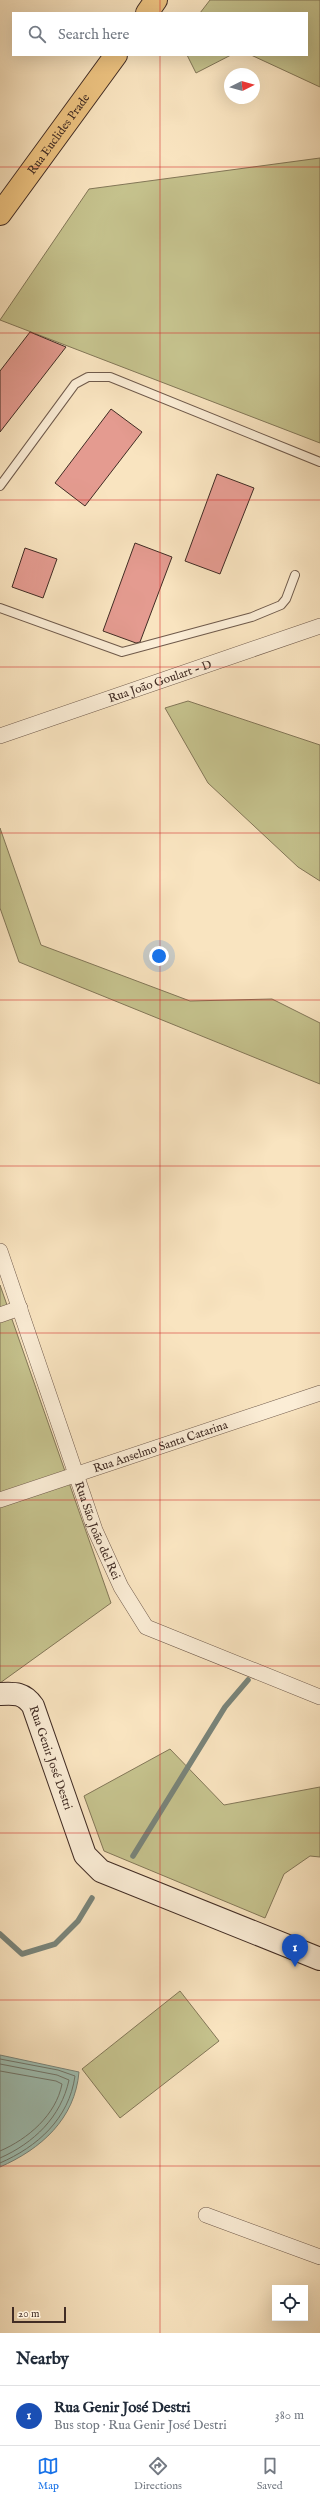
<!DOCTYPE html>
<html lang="en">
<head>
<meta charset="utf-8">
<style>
	body { margin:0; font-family:"IM FELL English",serif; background:#f2f2f3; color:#1f2937 }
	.controls { position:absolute; right:12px; bottom:12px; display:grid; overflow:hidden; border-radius:0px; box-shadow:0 4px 16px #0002 }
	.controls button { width:36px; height:36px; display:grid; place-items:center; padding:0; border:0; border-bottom:1px solid #e0e1e3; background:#fff; color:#1f2937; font:20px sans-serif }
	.compass { position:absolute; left:224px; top:68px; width:36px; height:36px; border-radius:50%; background:#fff; box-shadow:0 4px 16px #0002; rotate:85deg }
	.scale { position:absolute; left:12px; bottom:10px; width:54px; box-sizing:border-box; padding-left:4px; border:2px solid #412c24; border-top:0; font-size:11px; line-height:14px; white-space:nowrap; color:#412c24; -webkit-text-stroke:3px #fbedd6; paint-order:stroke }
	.you { position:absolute; left:159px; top:956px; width:14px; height:14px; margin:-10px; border:3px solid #fff; border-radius:50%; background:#1a73e8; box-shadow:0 0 0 6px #1a73e833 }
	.badge { display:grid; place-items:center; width:26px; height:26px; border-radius:50%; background:#1a73e8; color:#fff; font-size:13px; font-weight:700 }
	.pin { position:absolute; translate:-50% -33px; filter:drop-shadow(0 1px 2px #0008) }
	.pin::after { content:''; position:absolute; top:21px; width:14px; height:12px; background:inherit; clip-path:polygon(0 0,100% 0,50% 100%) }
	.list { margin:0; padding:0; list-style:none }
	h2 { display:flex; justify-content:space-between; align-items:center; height:52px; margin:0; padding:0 16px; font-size:17px }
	h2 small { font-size:13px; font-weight:400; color:#747a83 }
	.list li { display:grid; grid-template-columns:26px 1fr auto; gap:12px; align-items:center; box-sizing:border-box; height:60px; padding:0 16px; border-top:1px solid #e0e1e3 }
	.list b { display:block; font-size:15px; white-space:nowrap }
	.list p { margin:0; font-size:13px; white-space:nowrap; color:#747a83 }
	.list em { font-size:13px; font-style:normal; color:#747a83 }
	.icon { flex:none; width:22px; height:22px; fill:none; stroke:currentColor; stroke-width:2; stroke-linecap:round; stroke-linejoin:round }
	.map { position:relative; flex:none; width:320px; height:2333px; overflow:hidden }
	.search { position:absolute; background:#fff; box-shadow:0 4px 16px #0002; left:12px; right:12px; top:12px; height:44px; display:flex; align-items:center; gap:10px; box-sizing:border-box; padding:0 14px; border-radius:0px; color:#747a83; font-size:15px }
	.sheet { height:112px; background:#fff }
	nav { display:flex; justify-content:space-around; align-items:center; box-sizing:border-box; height:56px; border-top:1px solid #e0e1e3; background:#fff; font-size:11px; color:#747a83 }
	nav a { display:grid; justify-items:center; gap:2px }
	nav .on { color:#1a73e8 }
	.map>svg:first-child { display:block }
	.green { fill:#c5c28d; stroke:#837758 }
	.water { fill:#9ebfb3; stroke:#79847a }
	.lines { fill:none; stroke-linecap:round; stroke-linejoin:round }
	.shore { stroke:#70766c; stroke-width:1 }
	.stream { stroke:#79847a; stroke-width:5.5 }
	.building { fill:#e49b90; stroke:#412c24 }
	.lane-casing { stroke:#6f5a4b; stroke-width:10 }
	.street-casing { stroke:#6f5a4b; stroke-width:16 }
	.secondary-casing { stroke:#412c24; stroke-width:24 }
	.primary-casing { stroke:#412c24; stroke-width:24 }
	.lane { stroke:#fbedd6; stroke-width:8 }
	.street { stroke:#fbedd6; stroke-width:15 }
	.secondary { stroke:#fbedd6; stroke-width:22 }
	.primary { stroke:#ecc280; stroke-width:22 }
	.grid { fill:none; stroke:#d62828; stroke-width:1; stroke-opacity:0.55 }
	.labels { text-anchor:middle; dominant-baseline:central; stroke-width:3; stroke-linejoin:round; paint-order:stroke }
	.street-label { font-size:12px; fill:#412c24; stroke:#fbedd6 }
</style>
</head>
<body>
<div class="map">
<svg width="320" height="2333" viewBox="0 0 320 2333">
	<rect width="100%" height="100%" fill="#f9e4c0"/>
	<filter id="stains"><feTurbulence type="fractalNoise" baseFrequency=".005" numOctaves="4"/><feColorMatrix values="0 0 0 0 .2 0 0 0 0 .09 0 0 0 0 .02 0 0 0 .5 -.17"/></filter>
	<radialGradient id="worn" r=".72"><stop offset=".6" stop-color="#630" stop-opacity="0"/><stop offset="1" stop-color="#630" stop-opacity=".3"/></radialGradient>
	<g class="green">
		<path d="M 210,0 L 320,0 L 320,87 L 251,55 L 307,55 L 307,13 L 200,13 Z"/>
		<path d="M 187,55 L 231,55 L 196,73 Z"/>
		<path d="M 320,158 L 320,443 L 0,320 L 89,189 Z"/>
		<path d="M 188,701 L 320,745 L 320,881 L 298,867 L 208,783 L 165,708 Z"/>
		<path d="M 0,828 L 41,945 L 190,1001 L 272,999 L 320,1023 L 320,1084 L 19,962 L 0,908 Z"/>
		<path d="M 0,1285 L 111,1603 L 0,1683 Z"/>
		<path d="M 170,1749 L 224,1805 L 320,1787 L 320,1857 L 310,1856 L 284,1874 L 265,1918 L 104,1851 L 84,1796 Z"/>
		<path d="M 180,1991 L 219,2041 L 120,2118 L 82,2069 Z"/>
	</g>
	<path class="water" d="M 0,2055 L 79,2072 C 75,2119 41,2149 0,2167 Z"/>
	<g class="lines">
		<g class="shore">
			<path d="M 0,2059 L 58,2070 L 75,2076 C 69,2119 37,2147 0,2163"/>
			<path d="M 0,2064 L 57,2075 L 69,2080 C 61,2117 34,2143 0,2158"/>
			<path d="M 0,2071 L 56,2081 L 62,2084 C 56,2115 28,2139 0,2151"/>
		</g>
		<g class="stream">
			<path d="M 133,1856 L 225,1707 L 248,1680"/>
			<path d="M 0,1934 L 22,1954 L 55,1944 L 78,1921 L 92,1898"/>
		</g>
	</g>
	<g class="building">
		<path d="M 30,332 L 66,347 L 0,432 L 0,371 Z"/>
		<path d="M 111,409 L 142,432 L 85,506 L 55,483 Z"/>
		<path d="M 217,474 L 254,488 L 220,574 L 185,561 Z"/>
		<path d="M 135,543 L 172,557 L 140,642 L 136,643 L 103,631 Z"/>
		<path d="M 25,548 L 57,559 L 43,598 L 12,587 Z"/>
	</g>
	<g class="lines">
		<defs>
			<g id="lane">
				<path d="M 0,486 L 75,384 L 88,377 L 110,377 L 320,462"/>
				<path d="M 0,608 L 122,652 L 252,617 L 281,605 L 286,599 L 295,575"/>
			</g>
			<g id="street">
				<path id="s1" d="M 0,736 L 320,626"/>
				<path id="s2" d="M 0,1251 L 95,1530 L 121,1587 L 146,1627 L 320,1697"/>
				<path d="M 0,1315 L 20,1308"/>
				<path id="s3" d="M 0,1500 L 320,1393"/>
				<path d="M 206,2215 L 320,2257"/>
			</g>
			<g id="secondary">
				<path id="s4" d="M 0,1694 C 15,1693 24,1693 33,1706 L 85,1855 L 101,1871 L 320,1959"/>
			</g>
			<g id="primary">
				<path d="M 147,13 L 156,0"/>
				<path id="s5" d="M 0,214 L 116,55"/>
			</g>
		</defs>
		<use href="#lane" class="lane-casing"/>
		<use href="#street" class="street-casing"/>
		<use href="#secondary" class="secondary-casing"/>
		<use href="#primary" class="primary-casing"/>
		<use href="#lane" class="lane"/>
		<use href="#street" class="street"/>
		<use href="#secondary" class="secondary"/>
		<use href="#primary" class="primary"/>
	</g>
	<path class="grid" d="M 160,0 L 160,13M 160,55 L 160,2333M 0,167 L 320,167M 0,333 L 320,333M 0,500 L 320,500M 0,667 L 320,667M 0,833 L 320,833M 0,1000 L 320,1000M 0,1166 L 320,1166M 0,1333 L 320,1333M 0,1500 L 320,1500M 0,1666 L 320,1666M 0,1833 L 320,1833M 0,2000 L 320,2000M 0,2166 L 320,2166"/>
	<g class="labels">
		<g class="street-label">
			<text stroke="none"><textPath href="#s5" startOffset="99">Rua Euclides Prade</textPath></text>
			<text stroke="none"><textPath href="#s1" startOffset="169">Rua João Goulart - D</textPath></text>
			<text stroke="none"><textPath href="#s3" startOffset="169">Rua Anselmo Santa Catarina</textPath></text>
			<text stroke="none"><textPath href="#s2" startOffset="296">Rua São João del Rei</textPath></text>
			<text stroke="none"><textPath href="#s4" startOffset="92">Rua Genir José Destri</textPath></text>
		</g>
	</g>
	<rect width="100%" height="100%" filter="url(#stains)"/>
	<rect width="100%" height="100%" fill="url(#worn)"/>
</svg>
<div class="controls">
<button><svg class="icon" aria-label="locate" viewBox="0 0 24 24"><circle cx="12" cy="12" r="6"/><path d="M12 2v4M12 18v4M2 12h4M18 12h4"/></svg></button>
</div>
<svg class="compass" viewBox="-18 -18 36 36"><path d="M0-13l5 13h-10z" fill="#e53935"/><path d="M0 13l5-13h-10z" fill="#747a83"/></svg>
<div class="scale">20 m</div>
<div class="you"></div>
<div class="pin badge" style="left:295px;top:1967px;background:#1a4fb4">1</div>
<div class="search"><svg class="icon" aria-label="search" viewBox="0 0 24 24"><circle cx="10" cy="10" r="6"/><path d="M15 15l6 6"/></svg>Search here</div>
</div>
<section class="sheet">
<h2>Nearby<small></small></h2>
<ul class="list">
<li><span class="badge" style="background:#1a4fb4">1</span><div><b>Rua Genir José Destri</b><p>Bus stop · Rua Genir José Destri</p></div><em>380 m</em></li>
</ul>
</section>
<nav>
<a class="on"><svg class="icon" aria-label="map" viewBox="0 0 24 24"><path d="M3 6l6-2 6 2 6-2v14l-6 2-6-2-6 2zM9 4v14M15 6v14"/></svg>Map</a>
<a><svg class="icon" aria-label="directions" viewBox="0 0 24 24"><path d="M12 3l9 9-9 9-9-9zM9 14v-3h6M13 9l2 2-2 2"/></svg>Directions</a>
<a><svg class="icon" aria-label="saved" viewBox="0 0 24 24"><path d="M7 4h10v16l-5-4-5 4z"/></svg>Saved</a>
</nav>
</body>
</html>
